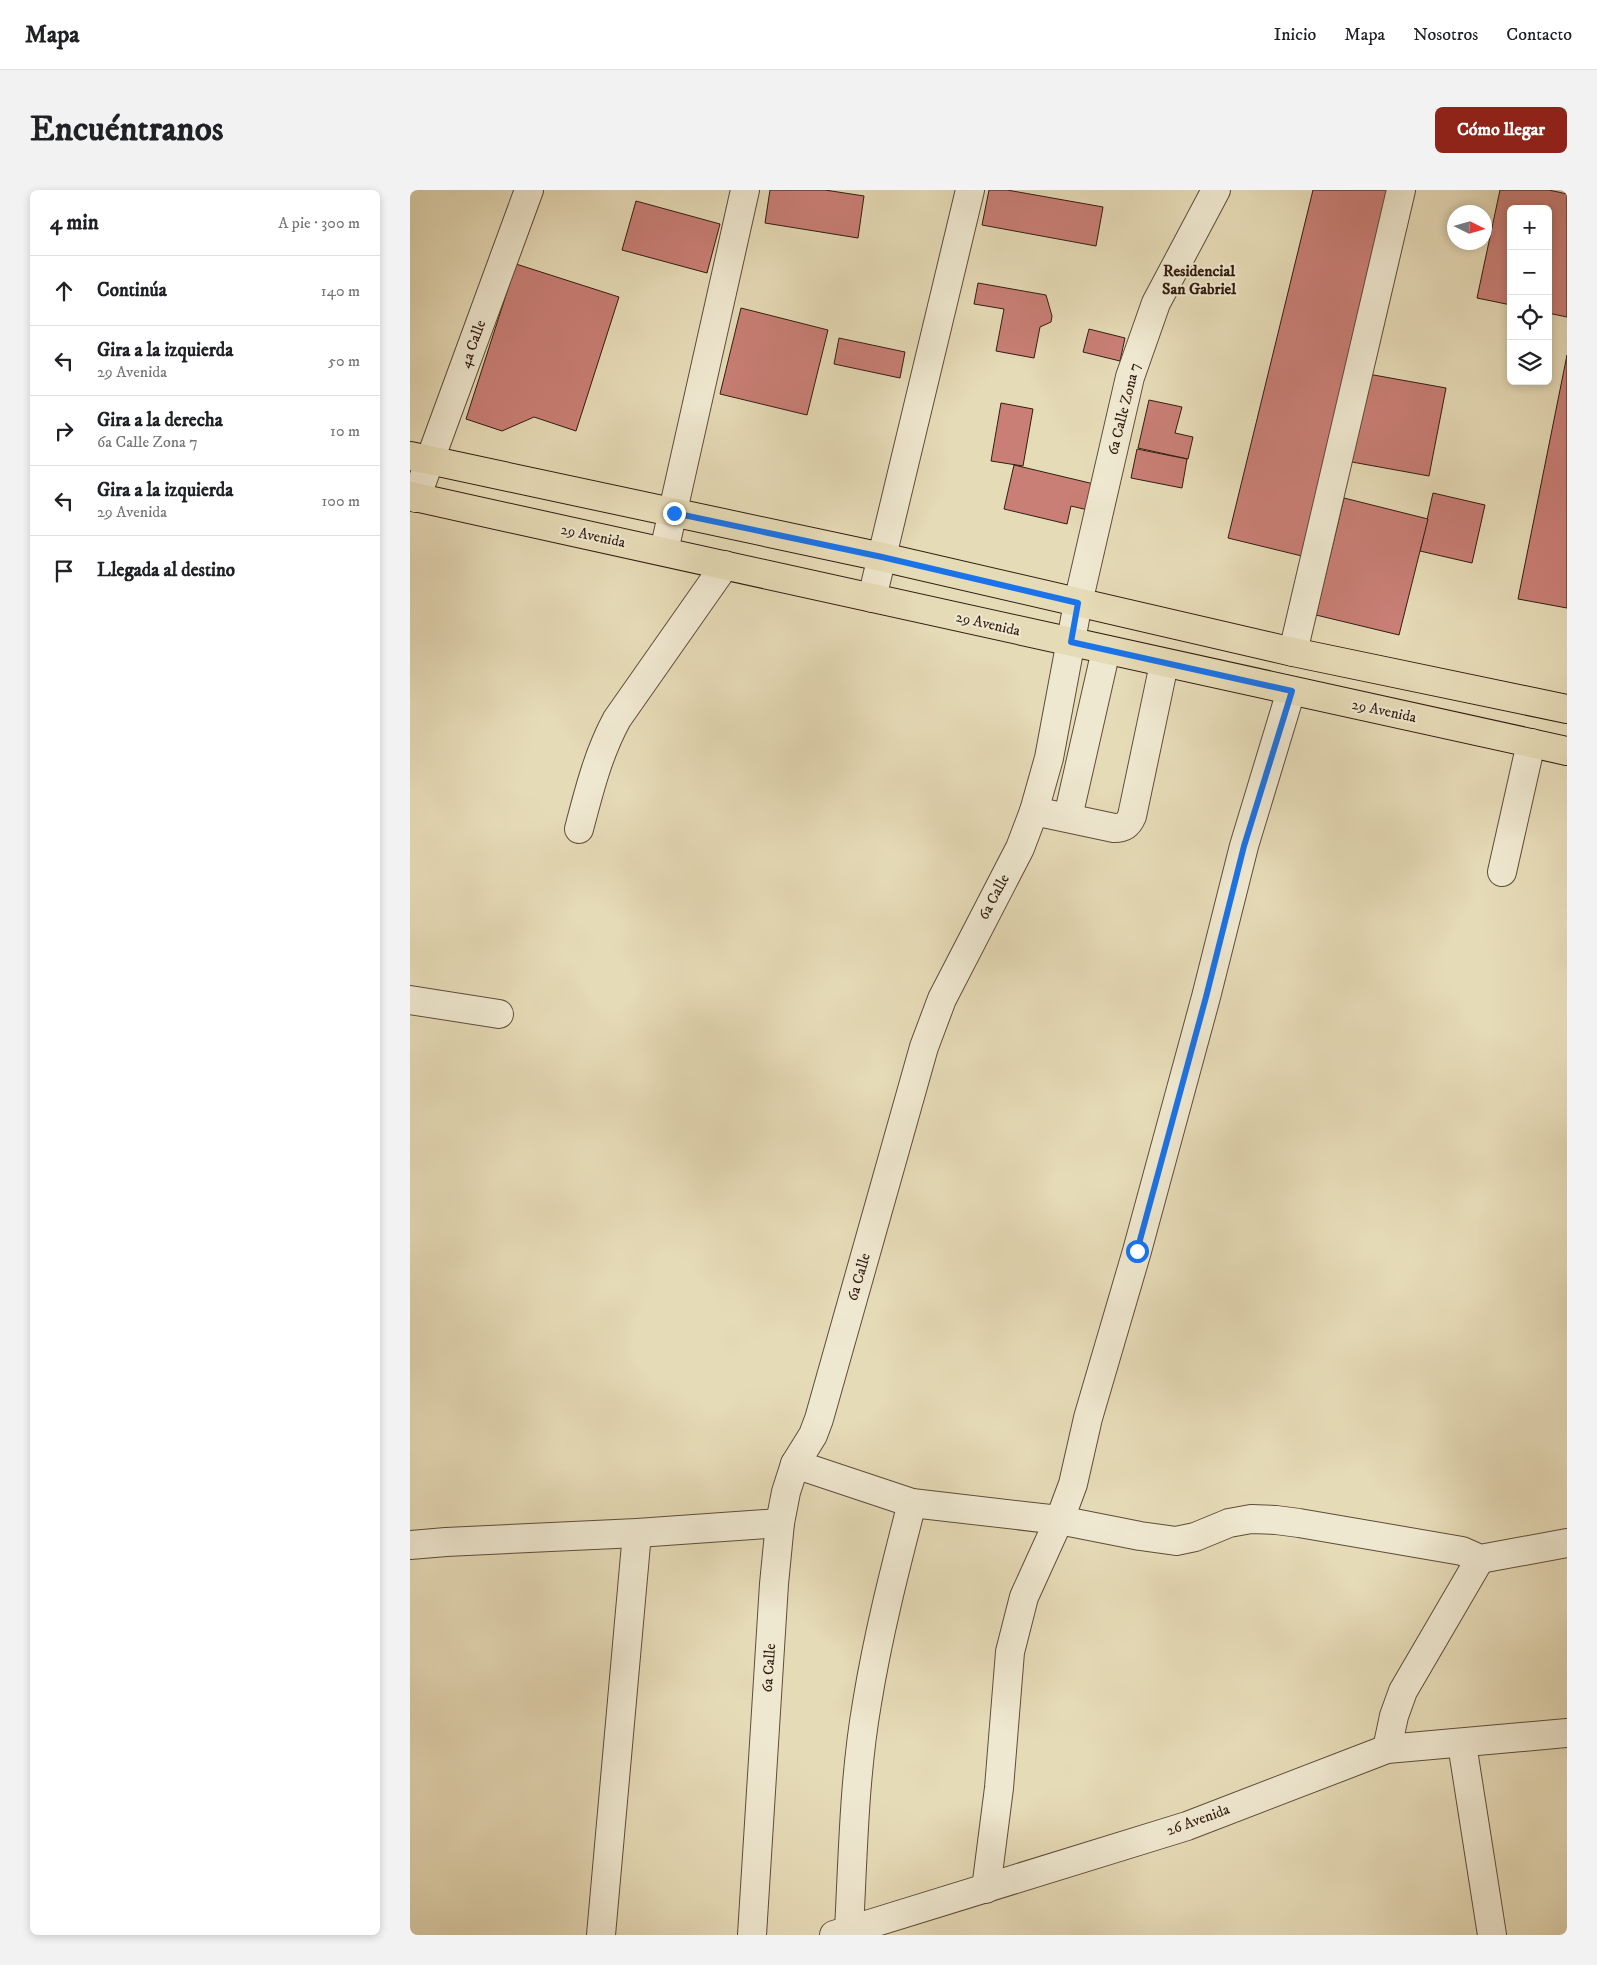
<!DOCTYPE html>
<html lang="es">
<head>
<meta charset="utf-8">
<style>
	body { margin:0; font-family:"IM FELL DW Pica",serif; background:#f2f2f2; color:#202124 }
	.controls { position:absolute; right:15px; top:15px; display:grid; overflow:hidden; border-radius:8px; box-shadow:0 2px 8px #0003 }
	.controls button { width:45px; height:45px; display:grid; place-items:center; padding:0; border:0; border-bottom:1px solid #e0e0e0; background:#fff; color:#202124; font:25px sans-serif }
	.compass { position:absolute; left:1037px; top:15px; width:45px; height:45px; border-radius:50%; background:#fff; box-shadow:0 2px 8px #0003; rotate:95deg }
	.stop { position:absolute; width:15px; height:15px; margin:-11px; border:4px solid #1a73e8; border-radius:50%; background:#fff }
	.stop.end { background:#1a73e8; border-color:#fff; box-shadow:0 1px 5px #0008 }
	.list { margin:0; padding:0; list-style:none }
	h2 { display:flex; justify-content:space-between; align-items:center; height:65px; margin:0; padding:0 20px; font-size:21px }
	h2 small { font-size:16px; font-weight:400; color:#757577 }
	.list li { display:grid; grid-template-columns:32px 1fr auto; gap:15px; align-items:center; box-sizing:border-box; height:70px; padding:0 20px; border-top:1px solid #e0e0e0 }
	.list b { display:block; font-size:19px; white-space:nowrap }
	.list p { margin:0; font-size:16px; white-space:nowrap; color:#757577 }
	.list em { font-size:16px; font-style:normal; color:#757577 }
	.icon { flex:none; width:28px; height:28px; fill:none; stroke:currentColor; stroke-width:2; stroke-linecap:round; stroke-linejoin:round }
	.map { position:relative; flex:none; width:1157px; height:1745px; overflow:hidden; border-radius:8px }
	header { display:flex; align-items:center; gap:30px; box-sizing:border-box; height:70px; padding:0 25px; background:#fff; border-bottom:1px solid #e0e0e0 }
	header strong { font-size:24px }
	nav { display:flex; gap:28px; margin-inline-start:auto; font-size:18px }
	.intro { display:flex; align-items:center; justify-content:space-between; box-sizing:border-box; height:120px; padding:0 30px }
	h1 { margin:0; font-size:35px }
	.button { padding:12px 22px; border-radius:8px; background:#8f2418; color:#fff; font-size:18px; font-weight:700 }
	main { display:flex; gap:30px; padding:0 30px }
	aside { flex:1; background:#fff; border-radius:8px; box-shadow:0 2px 8px #0003 }
	.map>svg:first-child { display:block }
	.building { fill:#c97f76; stroke:#321c11 }
	.lines { fill:none; stroke-linecap:round; stroke-linejoin:round }
	.minor-casing { stroke:#5f4c3a; stroke-width:30 }
	.major-casing { stroke:#321c11; stroke-width:30 }
	.minor { stroke:#efe8d0; stroke-width:28 }
	.major { stroke:#e6dbb7; stroke-width:28 }
	.route { stroke:#1a73e8; stroke-width:6 }
	.labels { text-anchor:middle; dominant-baseline:central; stroke-width:4; stroke-linejoin:round; paint-order:stroke }
	.street-label { font-size:15px; fill:#321c11; stroke:#efe8d0 }
	.neighbourhood-label { font-size:16px; font-weight:bold; fill:#321c11; stroke:#efe8d0 }
</style>
</head>
<body>
<header>
<strong>Mapa</strong>
<nav><a>Inicio</a><a>Mapa</a><a>Nosotros</a><a>Contacto</a></nav>
</header>
<div class="intro"><h1>Encuéntranos</h1><a class="button">Cómo llegar</a></div>
<main>
<aside>
<h2>4 min<small>A pie · 300 m</small></h2>
<ul class="list">
<li><svg class="icon" aria-label="ahead" viewBox="0 0 24 24"><path d="M12 20V5M6 11l6-6 6 6"/></svg><div><b>Continúa</b></div><em>140 m</em></li>
<li><svg class="icon" aria-label="left" viewBox="0 0 24 24"><path d="M17 20v-9H6M10 6l-5 5 5 5"/></svg><div><b>Gira a la izquierda</b><p>29 Avenida</p></div><em>50 m</em></li>
<li><svg class="icon" aria-label="right" viewBox="0 0 24 24"><path d="M7 20v-9h11M14 6l5 5-5 5"/></svg><div><b>Gira a la derecha</b><p>6a Calle Zona 7</p></div><em>10 m</em></li>
<li><svg class="icon" aria-label="left" viewBox="0 0 24 24"><path d="M17 20v-9H6M10 6l-5 5 5 5"/></svg><div><b>Gira a la izquierda</b><p>29 Avenida</p></div><em>100 m</em></li>
<li><svg class="icon" aria-label="arrive" viewBox="0 0 24 24"><path d="M6 21V4h12l-3 4 3 4H6"/></svg><div><b>Llegada al destino</b></div></li>
</ul>
</aside>
<div class="map">
<svg width="1157" height="1745" viewBox="0 0 1157 1745">
	<rect width="100%" height="100%" fill="#e6dbb7"/>
	<filter id="stains"><feTurbulence type="fractalNoise" baseFrequency=".004" numOctaves="4"/><feColorMatrix values="0 0 0 0 .2 0 0 0 0 .09 0 0 0 0 .02 0 0 0 .5 -.17"/></filter>
	<radialGradient id="worn" r=".72"><stop offset=".6" stop-color="#630" stop-opacity="0"/><stop offset="1" stop-color="#630" stop-opacity=".3"/></radialGradient>
	<g class="building">
		<path d="M 360,0 L 415,0 L 454,6 L 448,48 L 355,33 Z"/>
		<path d="M 579,0 L 597,0 L 693,17 L 686,56 L 572,35 Z"/>
		<path d="M 903,0 L 985,0 L 896,367 L 818,348 Z"/>
		<path d="M 1090,0 L 1139,0 L 1157,4 L 1157,127 L 1138,123 L 1138,19 L 1101,19 L 1101,115 L 1067,108 Z"/>
		<path d="M 226,11 L 310,34 L 297,83 L 212,60 Z"/>
		<path d="M 106,74 L 209,107 L 166,241 L 124,227 L 92,241 L 56,229 Z"/>
		<path d="M 568,93 L 636,105 L 642,126 L 641,132 L 630,137 L 624,168 L 586,161 L 594,119 L 564,114 Z"/>
		<path d="M 331,118 L 418,140 L 397,225 L 310,204 Z"/>
		<path d="M 679,139 L 715,148 L 710,171 L 673,162 Z"/>
		<path d="M 429,148 L 495,162 L 490,188 L 424,174 Z"/>
		<path d="M 1157,165 L 1157,418 L 1108,409 Z"/>
		<path d="M 958,184 L 1036,198 L 1019,286 L 942,272 Z"/>
		<path d="M 739,210 L 772,217 L 765,243 L 783,247 L 778,269 L 728,258 Z"/>
		<path d="M 591,213 L 623,219 L 613,276 L 581,271 Z"/>
		<path d="M 727,259 L 777,269 L 772,298 L 721,288 Z"/>
		<path d="M 604,275 L 684,294 L 678,320 L 661,316 L 657,334 L 594,319 Z"/>
		<path d="M 1023,303 L 1075,315 L 1062,373 L 1010,361 Z"/>
		<path d="M 934,308 L 1018,329 L 989,445 L 906,425 Z"/>
	</g>
	<g class="lines">
		<defs>
			<g id="minor">
				<path d="M 6,308 L 119,0"/>
				<path d="M 254,361 L 335,0"/>
				<path d="M 462,408 L 560,0"/>
				<path d="M 883,462 L 991,0"/>
				<path d="M 624,621 L 704,638 C 714,638 718,635 722,626 L 754,474"/>
				<path d="M 658,627 L 696,460"/>
				<path d="M 169,639 C 179,601 188,564 207,529 L 315,375"/>
				<path d="M 1092,682 L 1121,553"/>
				<path d="M 0,810 L 89,824"/>
				<path d="M 385,1274 L 502,1313 L 649,1330 L 730,1346 L 766,1351 L 785,1347 L 819,1333 L 841,1329 L 866,1330 L 889,1333 L 1052,1361 L 1070,1369 L 1157,1353"/>
				<path d="M 0,1355 L 36,1352 L 227,1343 L 370,1333"/>
				<path d="M 1052,1554 L 1082,1745"/>
				<path d="M 977,1559 L 984,1526 L 993,1501 L 1070,1369"/>
				<path d="M 576,1699 L 589,1598 L 600,1462 L 614,1407 L 653,1321 L 663,1294 L 678,1228 L 727,1061 L 796,807 L 834,656 L 881,501"/>
				<path d="M 439,1740 C 443,1664 444,1588 457,1513 C 468,1445 485,1379 502,1313"/>
				<path d="M 191,1745 L 227,1343"/>
				<path d="M 342,1745 L 364,1394 L 370,1333 L 376,1302 L 385,1274 L 403,1245 L 409,1229 L 514,857 L 532,809 L 610,658 L 624,621 L 639,568 L 668,413 L 720,187 L 746,113 L 806,0"/>
				<path d="M 424,1745 L 777,1636 L 977,1559 L 1157,1543"/>
			</g>
			<g id="major">
				<path d="M 0,266 L 472,367 L 883,462 L 1157,519"/>
				<path d="M 0,306 L 1157,561"/>
			</g>
		</defs>
		<use href="#minor" class="minor-casing"/>
		<use href="#major" class="major-casing"/>
		<use href="#minor" class="minor"/>
		<use href="#major" class="major"/>
	</g>
	<g class="lines">
		<path class="route" d="M 264,323 L 472,367 L 668,413 L 661,452 L 882,501 L 834,656 L 796,807 L 727,1061"/>
	</g>
	<g class="labels">
		<g class="street-label">
			<text transform="translate(63 154) rotate(-70)">4a Calle</text>
			<text transform="translate(714 219) rotate(-76)">6a Calle Zona 7</text>
			<text transform="translate(183 346) rotate(12)">29 Avenida</text>
			<text transform="translate(578 434) rotate(13)">29 Avenida</text>
			<text transform="translate(974 521) rotate(12)">29 Avenida</text>
			<text transform="translate(584 707) rotate(-62)">6a Calle</text>
			<text transform="translate(449 1087) rotate(-74)">6a Calle</text>
			<text transform="translate(359 1478) rotate(-86)">6a Calle</text>
			<text transform="translate(788 1630) rotate(-20)">26 Avenida</text>
		</g>
		<g class="neighbourhood-label">
			<text x="789" y="81">Residencial<tspan x="789" dy="18">San Gabriel</tspan></text>
		</g>
	</g>
	<rect width="100%" height="100%" filter="url(#stains)"/>
	<rect width="100%" height="100%" fill="url(#worn)"/>
</svg>
<div class="controls">
<button>+</button>
<button>−</button>
<button><svg class="icon" aria-label="locate" viewBox="0 0 24 24"><circle cx="12" cy="12" r="6"/><path d="M12 2v4M12 18v4M2 12h4M18 12h4"/></svg></button>
<button><svg class="icon" aria-label="layers" viewBox="0 0 24 24"><path d="M12 4l9 5-9 5-9-5zM3 14l9 5 9-5"/></svg></button>
</div>
<svg class="compass" viewBox="-18 -18 36 36"><path d="M0-13l5 13h-10z" fill="#e53935"/><path d="M0 13l5-13h-10z" fill="#757577"/></svg>
<div class="stop" style="left:727px;top:1061px"></div>
<div class="stop end" style="left:264px;top:323px"></div>
</div>
</main>
</body>
</html>
